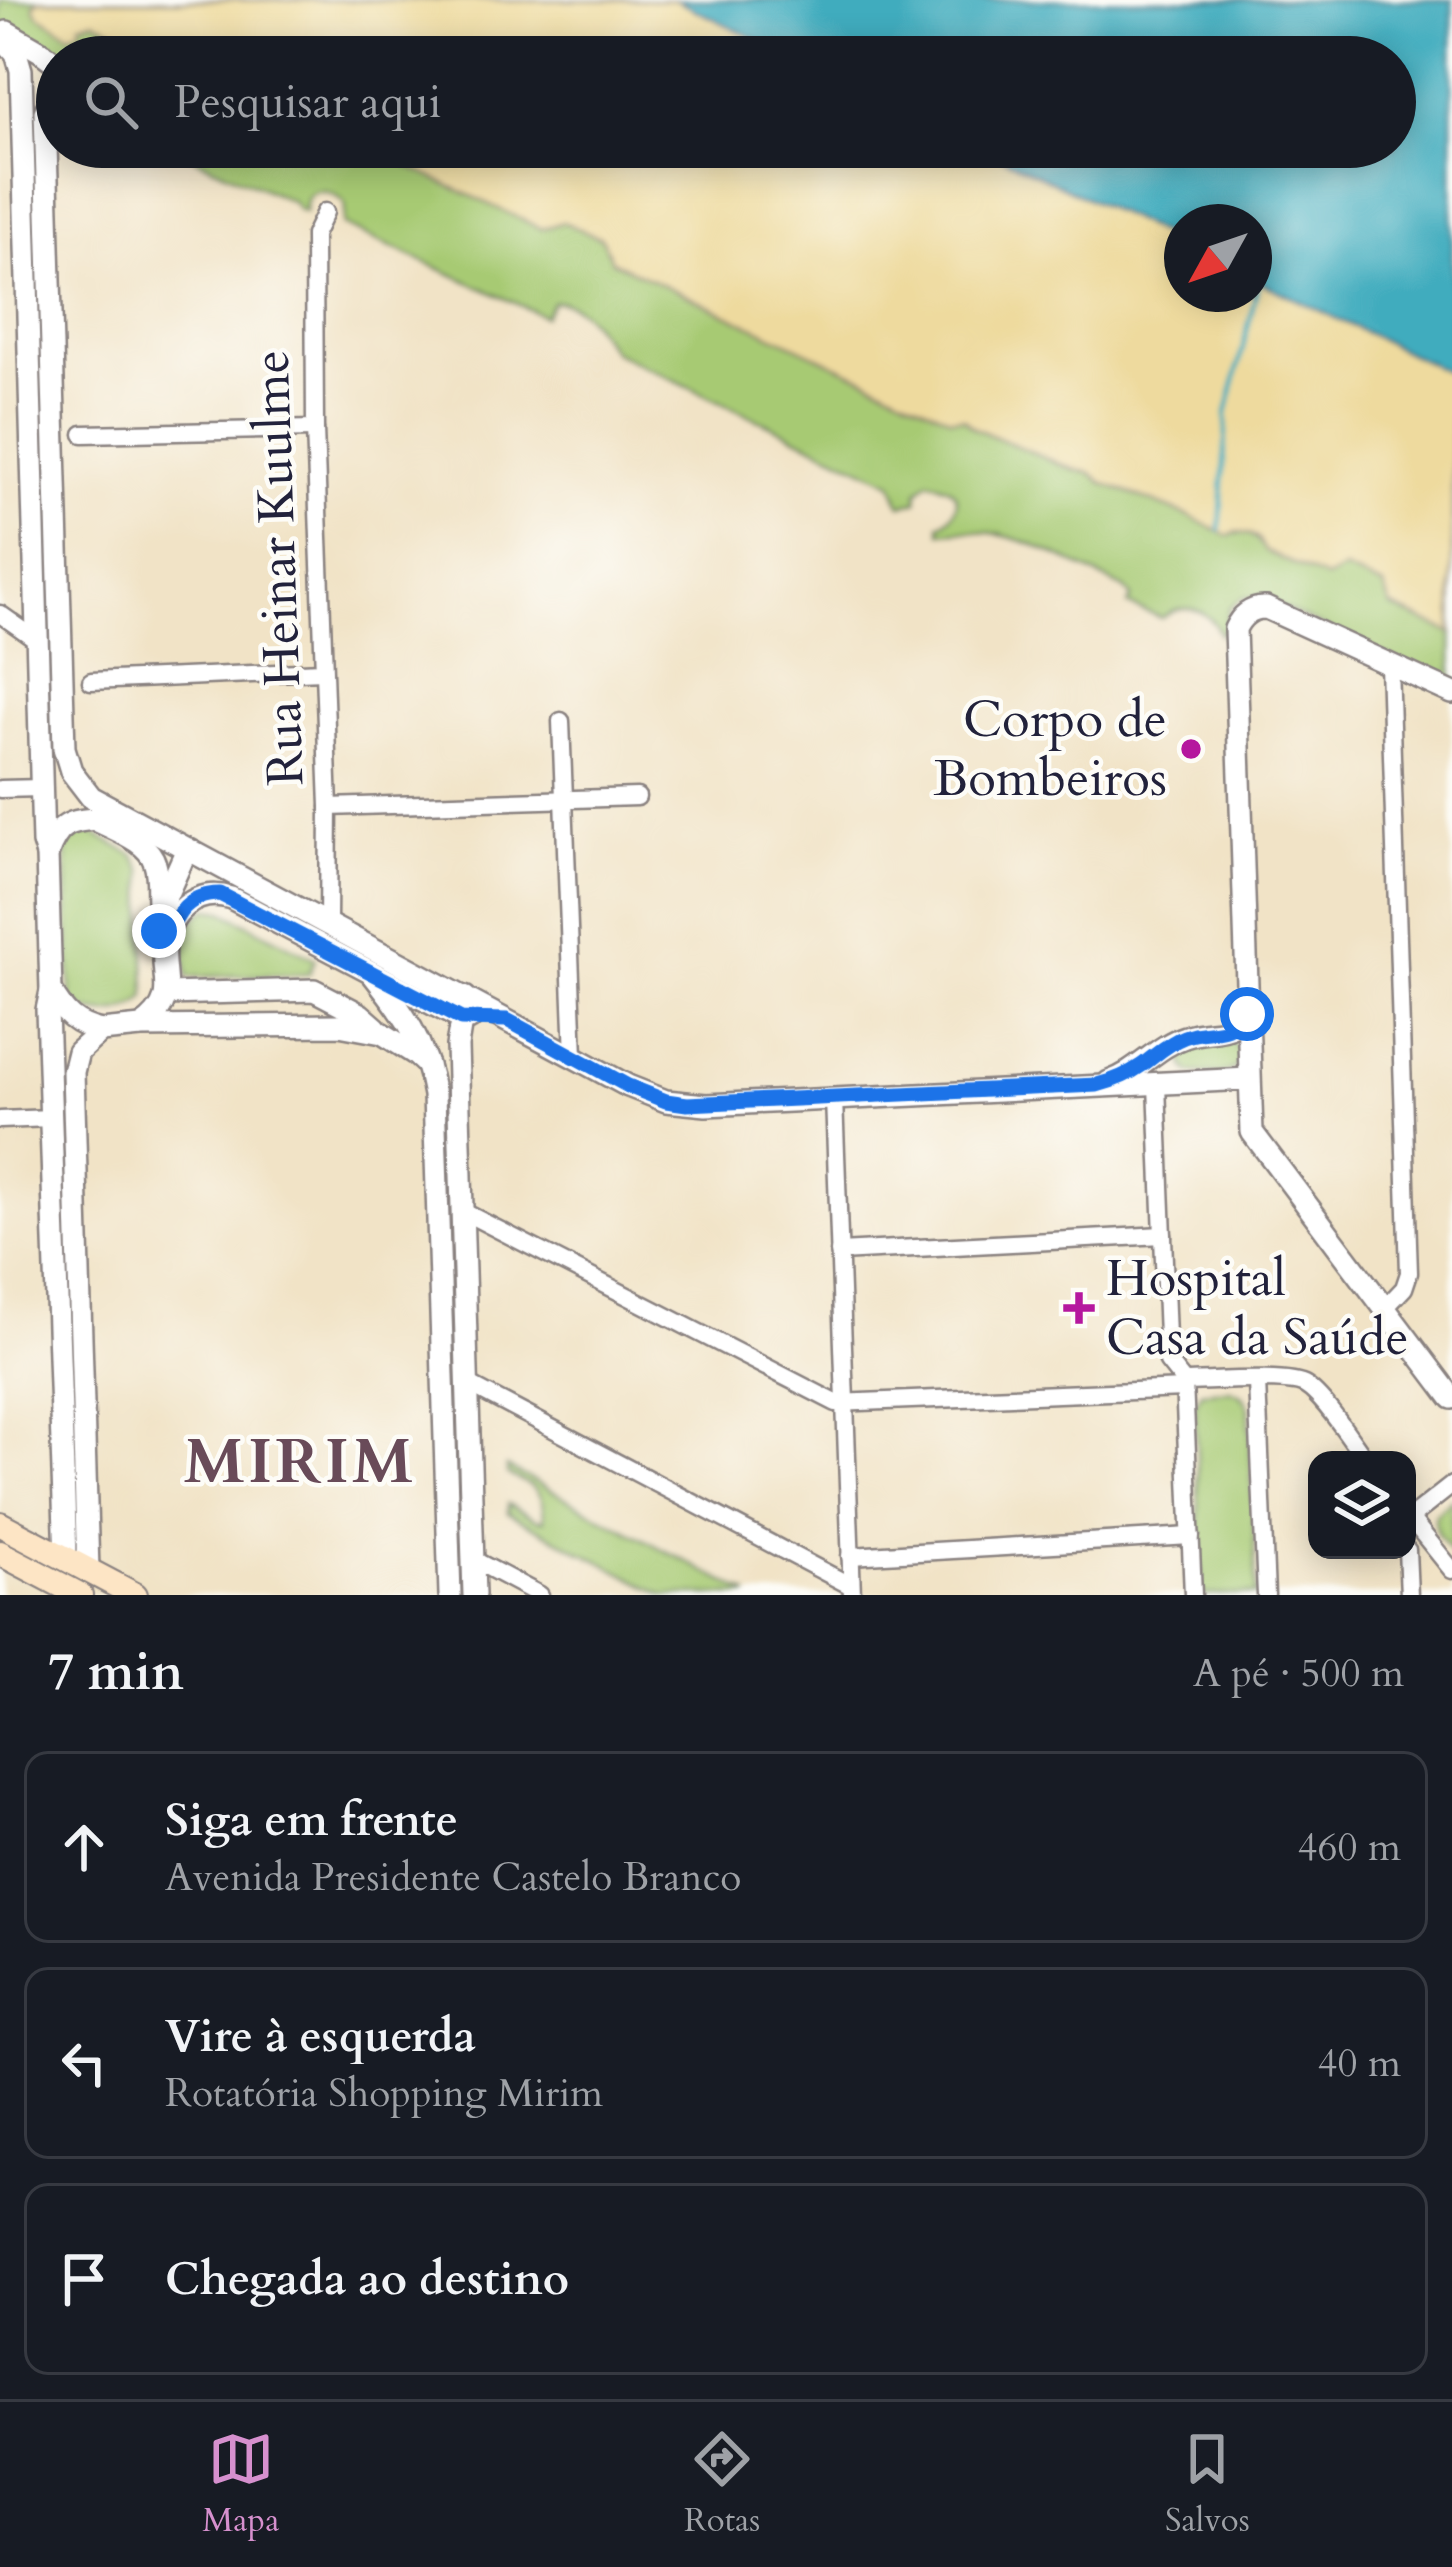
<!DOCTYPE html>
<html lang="pt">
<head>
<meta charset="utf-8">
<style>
	body { margin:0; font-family:Cardo,serif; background:#242831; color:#f1f3f6 }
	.controls { position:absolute; right:36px; bottom:36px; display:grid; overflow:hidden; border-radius:24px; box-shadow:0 6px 30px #0003 }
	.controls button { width:108px; height:108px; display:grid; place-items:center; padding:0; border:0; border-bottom:3px solid #363941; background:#171b24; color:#f1f3f6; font:60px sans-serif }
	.compass { position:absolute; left:1164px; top:204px; width:108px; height:108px; border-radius:50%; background:#171b24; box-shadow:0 6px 30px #0003; rotate:230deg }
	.stop { position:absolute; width:36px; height:36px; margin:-27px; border:9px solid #1a73e8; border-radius:50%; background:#fff }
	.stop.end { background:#1a73e8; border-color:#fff; box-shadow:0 3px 12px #0008 }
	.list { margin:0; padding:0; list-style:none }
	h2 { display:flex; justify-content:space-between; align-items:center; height:156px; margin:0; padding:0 48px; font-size:51px }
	h2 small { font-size:39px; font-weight:400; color:#9ea1a6 }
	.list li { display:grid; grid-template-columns:78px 1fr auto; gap:36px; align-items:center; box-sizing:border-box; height:192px; margin:0 24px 24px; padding:0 24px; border:3px solid #363941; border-radius:24px }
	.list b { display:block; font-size:45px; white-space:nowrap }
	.list p { margin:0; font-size:39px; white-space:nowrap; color:#9ea1a6 }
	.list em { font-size:39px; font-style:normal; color:#9ea1a6 }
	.icon { flex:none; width:66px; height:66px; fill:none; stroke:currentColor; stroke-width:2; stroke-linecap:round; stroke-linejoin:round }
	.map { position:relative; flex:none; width:1452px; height:1595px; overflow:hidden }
	.search { position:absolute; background:#171b24; box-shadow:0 6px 30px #0003; left:36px; right:36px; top:36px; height:132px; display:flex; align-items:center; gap:30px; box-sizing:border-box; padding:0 42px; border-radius:66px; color:#9ea1a6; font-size:45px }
	.sheet { height:804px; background:#171b24 }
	nav { display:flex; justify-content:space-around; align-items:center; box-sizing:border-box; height:168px; border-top:3px solid #363941; background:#171b24; font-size:33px; color:#9ea1a6 }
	nav a { display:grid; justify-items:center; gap:6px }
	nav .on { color:#d690ce }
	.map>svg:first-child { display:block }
	.green { fill:#a7ca73; stroke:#647657; stroke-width:3 }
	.sand { fill:#eeda9e; stroke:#887e6c; stroke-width:3 }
	.water { fill:#3facbe; stroke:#30677c; stroke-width:3 }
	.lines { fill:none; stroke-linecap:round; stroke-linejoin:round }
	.stream { stroke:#3facbe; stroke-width:4.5 }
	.minor-casing { stroke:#8a8280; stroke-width:21 }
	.tertiary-casing { stroke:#8a8280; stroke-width:26 }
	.secondary-casing { stroke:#8a8280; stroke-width:28 }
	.minor { stroke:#fff; stroke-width:16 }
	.tertiary { stroke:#fff; stroke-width:21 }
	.secondary { stroke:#fde5c5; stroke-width:24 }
	.route { stroke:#1a73e8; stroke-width:15 }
	.poi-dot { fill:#b5179e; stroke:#fdfcf7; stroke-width:4.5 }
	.labels { text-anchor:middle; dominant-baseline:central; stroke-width:9; stroke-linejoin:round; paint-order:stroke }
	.street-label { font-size:51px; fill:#22223b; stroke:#fdfcf7 }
	.poi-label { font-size:51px; fill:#22223b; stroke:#fdfcf7; text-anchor:end }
	.district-label { font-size:63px; font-weight:bold; letter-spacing:3px; fill:#694b59; stroke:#fdfcf7 }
</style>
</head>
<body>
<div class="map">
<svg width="1452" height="1595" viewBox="0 0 1452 1595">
	<rect width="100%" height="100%" fill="#fdfcf7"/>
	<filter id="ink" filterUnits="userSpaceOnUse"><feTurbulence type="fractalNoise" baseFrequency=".00833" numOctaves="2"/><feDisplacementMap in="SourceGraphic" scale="24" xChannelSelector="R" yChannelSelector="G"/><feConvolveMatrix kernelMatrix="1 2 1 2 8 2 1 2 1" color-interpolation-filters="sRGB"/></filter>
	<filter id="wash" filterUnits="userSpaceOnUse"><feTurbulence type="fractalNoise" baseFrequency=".004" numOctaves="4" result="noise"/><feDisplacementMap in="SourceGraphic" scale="48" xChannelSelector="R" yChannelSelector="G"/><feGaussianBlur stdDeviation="2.7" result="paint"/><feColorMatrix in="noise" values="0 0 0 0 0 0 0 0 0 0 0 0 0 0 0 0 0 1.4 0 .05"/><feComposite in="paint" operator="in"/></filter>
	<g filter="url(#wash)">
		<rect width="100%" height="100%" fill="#f1e3c6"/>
		<g class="green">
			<path d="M 0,0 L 38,0 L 34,6 L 81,23 L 94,19 L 173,57 L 61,57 L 0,23 Z"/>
			<path d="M 170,147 L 367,147 L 542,229 L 563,222 L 601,238 L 613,261 L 964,418 L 974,428 L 1075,470 L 1091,473 L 1103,483 L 1189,516 L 1228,536 C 1242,530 1253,533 1262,545 L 1344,570 L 1385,587 L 1391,607 L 1452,633 L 1452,686 L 1258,597 L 1242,598 L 1229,608 L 1224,632 L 1220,634 C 1208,608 1185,601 1162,618 L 1128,605 L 1132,597 L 1125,589 C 1065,561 1010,522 941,532 L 940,524 C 954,518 965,498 948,487 C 945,485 932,482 929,481 L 918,491 L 917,501 L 901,505 L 892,482 L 613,351 C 597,331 582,299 553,302 L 544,316 L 343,225 L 345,205 C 333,187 302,185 305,212 L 298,210 L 293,202 Z"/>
			<path d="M 85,832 L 92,833 L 134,855 L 143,871 L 146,996 C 131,1017 86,1020 71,998 L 66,849 L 74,838 Z"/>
			<path d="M 208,909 L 223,911 L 315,959 L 309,974 L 188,977 C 183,950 180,923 208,909 Z"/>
			<path d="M 1225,1038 C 1244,1047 1246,1069 1223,1073 C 1213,1075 1201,1073 1191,1073 L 1185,1067 L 1182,1055 L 1186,1046 Z"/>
			<path d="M 1231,1390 L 1243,1396 L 1249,1407 L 1256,1595 L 1202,1595 L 1195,1404 L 1202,1392 Z"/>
			<path d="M 507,1467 L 723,1581 L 750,1595 L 664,1595 L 508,1513 L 508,1504 L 538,1520 L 544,1520 C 543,1487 534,1488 507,1474 Z"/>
			<path d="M 1452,1499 L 1452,1554 C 1442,1540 1432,1532 1435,1514 Z"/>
		</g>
		<g class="sand">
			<path d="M 38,0 L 675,0 L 794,57 L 173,57 L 94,20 L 81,23 L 81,29 L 70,34 L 38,15 L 34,6 Z"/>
			<path d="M 367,147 L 981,147 L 1182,244 L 1182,294 L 1254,294 L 1254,279 L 1452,374 L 1452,633 L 1391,606 L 1384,587 L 1344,570 L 1326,579 L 1265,551 L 1258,539 L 1251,535 L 1236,532 L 1228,536 L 1189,516 L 1103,483 L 1091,473 L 1075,470 L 974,428 L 964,418 L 951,418 L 612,261 L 601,238 L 563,222 L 542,229 Z"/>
		</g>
		<path class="water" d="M 675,0 L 1452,0 L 1452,374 L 1254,279 L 1254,222 L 1182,222 L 1182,244 L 981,147 L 1395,147 L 1395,57 L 794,57 Z"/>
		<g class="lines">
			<path class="stream" d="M 1220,530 L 1227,413 L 1259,281"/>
		</g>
	</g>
	<g filter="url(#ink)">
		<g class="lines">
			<defs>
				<g id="minor">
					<path d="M 325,212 L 314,235 L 315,429 L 329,807 L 328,923"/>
					<path d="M 83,434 L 315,429"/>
					<path d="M 0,614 L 37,640"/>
					<path d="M 91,681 L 322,671"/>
					<path d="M 561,721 L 574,1056"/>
					<path d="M 0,789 L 42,788"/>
					<path d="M 329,807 L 637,797"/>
					<path d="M 1157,1085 L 1168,1362 L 1184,1382 L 1193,1595"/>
					<path d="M 834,1098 L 852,1595"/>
					<path d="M 0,1120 L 51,1118"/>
					<path d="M 462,1211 L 836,1403 L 1184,1389"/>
					<path d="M 839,1252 L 1163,1235"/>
					<path d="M 1384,1309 L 1404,1288 L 1409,1273 L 1389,665"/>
					<path d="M 1184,1382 C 1208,1382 1290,1375 1306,1386 C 1324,1397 1352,1441 1366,1460"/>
					<path d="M 1257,1382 L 1266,1595"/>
					<path d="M 468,1384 L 851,1586"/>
					<path d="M 1407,1514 L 1452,1570"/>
					<path d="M 1410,1518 L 1452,1485"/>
					<path d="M 1407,1550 L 1409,1595"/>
					<path d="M 850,1556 L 1191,1536"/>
					<path d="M 474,1560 L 540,1595"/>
				</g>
				<g id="tertiary">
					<path d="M 7,32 L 40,51 L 57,64"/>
					<path d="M 0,35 L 16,53 L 21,70 L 43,843 L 47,855 L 51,991 L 47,1010 L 66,1559"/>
					<path d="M 57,89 L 45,112 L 64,748 L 71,771 L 91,797 L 628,1086 L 666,1101 L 706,1105 L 1249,1079"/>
					<path d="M 1452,693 L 1266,608 C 1251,607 1241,616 1235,629 L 1252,1132 L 1452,1398"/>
					<path d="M 94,819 C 114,830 149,841 155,864 C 160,879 156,896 159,912"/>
					<path d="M 47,855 C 60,818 74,821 108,818"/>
					<path d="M 159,912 L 187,849"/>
					<path d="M 371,972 C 405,1015 424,1039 434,1095 L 450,1595"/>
					<path d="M 51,991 C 64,1014 75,1025 101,1031"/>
					<path d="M 166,994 L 314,990 L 360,1014 L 376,1028"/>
					<path d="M 465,997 L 457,1046 L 474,1595"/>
					<path d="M 141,1027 C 152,1020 161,1011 165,997 C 168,981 162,965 164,948 C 169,914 195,886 231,898 L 461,1019 L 470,1019"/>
					<path d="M 1109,1082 C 1138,1072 1157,1046 1185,1037 C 1210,1027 1227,1039 1247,1014"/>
					<path d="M 88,1570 L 73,1072 L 78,1052 L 101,1031 L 141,1027 L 339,1025 L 382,1033 L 415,1054 L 427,1065"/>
				</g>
				<g id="secondary">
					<path d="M 0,1524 L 135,1595"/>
					<path d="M 0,1553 L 80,1595"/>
				</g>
			</defs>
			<use href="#minor" class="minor-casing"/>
			<use href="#tertiary" class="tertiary-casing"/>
			<use href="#secondary" class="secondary-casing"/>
			<use href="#minor" class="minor"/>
			<use href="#tertiary" class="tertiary"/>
			<use href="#secondary" class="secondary"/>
		</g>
	</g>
	<g class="lines" filter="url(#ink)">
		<path class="route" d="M 159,931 L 164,948 C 174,918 184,894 220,894 L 461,1019 L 507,1020 L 628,1086 L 666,1101 L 687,1104 L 1097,1085 C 1113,1081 1128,1075 1142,1065 C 1156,1055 1168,1043 1184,1037 C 1209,1027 1226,1039 1247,1014"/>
	</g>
	<g class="poi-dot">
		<circle cx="1191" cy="749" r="12"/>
		<path d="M1073 1290h12v12h12v12h-12v12h-12v-12h-12v-12h12z"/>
	</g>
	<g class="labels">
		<g class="street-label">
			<text transform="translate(279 568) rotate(-92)">Rua Heinar Kuulme</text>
		</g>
		<g class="poi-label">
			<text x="1167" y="720">Corpo de<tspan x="1167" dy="59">Bombeiros</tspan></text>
			<text x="1106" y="1279" text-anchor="start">Hospital<tspan x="1106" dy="59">Casa da Saúde</tspan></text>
		</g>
		<g class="district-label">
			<text x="300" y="1462">MIRIM</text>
		</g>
	</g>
</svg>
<div class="controls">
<button><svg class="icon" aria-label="layers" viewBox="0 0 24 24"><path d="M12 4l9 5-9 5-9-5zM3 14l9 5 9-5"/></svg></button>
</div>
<svg class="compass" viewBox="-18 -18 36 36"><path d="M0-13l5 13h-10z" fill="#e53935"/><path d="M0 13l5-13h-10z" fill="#9ea1a6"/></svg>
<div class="stop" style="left:1247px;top:1014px"></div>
<div class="stop end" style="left:159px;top:931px"></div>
<div class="search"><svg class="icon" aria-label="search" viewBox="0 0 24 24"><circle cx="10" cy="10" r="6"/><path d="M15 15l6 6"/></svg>Pesquisar aqui</div>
</div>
<section class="sheet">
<h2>7 min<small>A pé · 500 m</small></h2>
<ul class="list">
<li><svg class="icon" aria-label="ahead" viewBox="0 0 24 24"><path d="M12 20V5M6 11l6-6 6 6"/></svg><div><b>Siga em frente</b><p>Avenida Presidente Castelo Branco</p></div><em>460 m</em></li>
<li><svg class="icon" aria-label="left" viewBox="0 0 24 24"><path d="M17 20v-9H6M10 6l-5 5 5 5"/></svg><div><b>Vire à esquerda</b><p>Rotatória Shopping Mirim</p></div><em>40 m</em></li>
<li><svg class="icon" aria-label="arrive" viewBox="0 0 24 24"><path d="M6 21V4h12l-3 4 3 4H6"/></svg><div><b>Chegada ao destino</b></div></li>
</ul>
</section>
<nav>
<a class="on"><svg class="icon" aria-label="map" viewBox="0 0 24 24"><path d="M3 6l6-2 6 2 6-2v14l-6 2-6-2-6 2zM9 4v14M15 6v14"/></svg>Mapa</a>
<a><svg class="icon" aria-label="directions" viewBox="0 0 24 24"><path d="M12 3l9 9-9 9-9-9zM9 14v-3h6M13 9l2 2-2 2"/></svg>Rotas</a>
<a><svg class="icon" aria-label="saved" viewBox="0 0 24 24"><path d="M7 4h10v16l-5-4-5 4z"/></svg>Salvos</a>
</nav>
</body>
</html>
